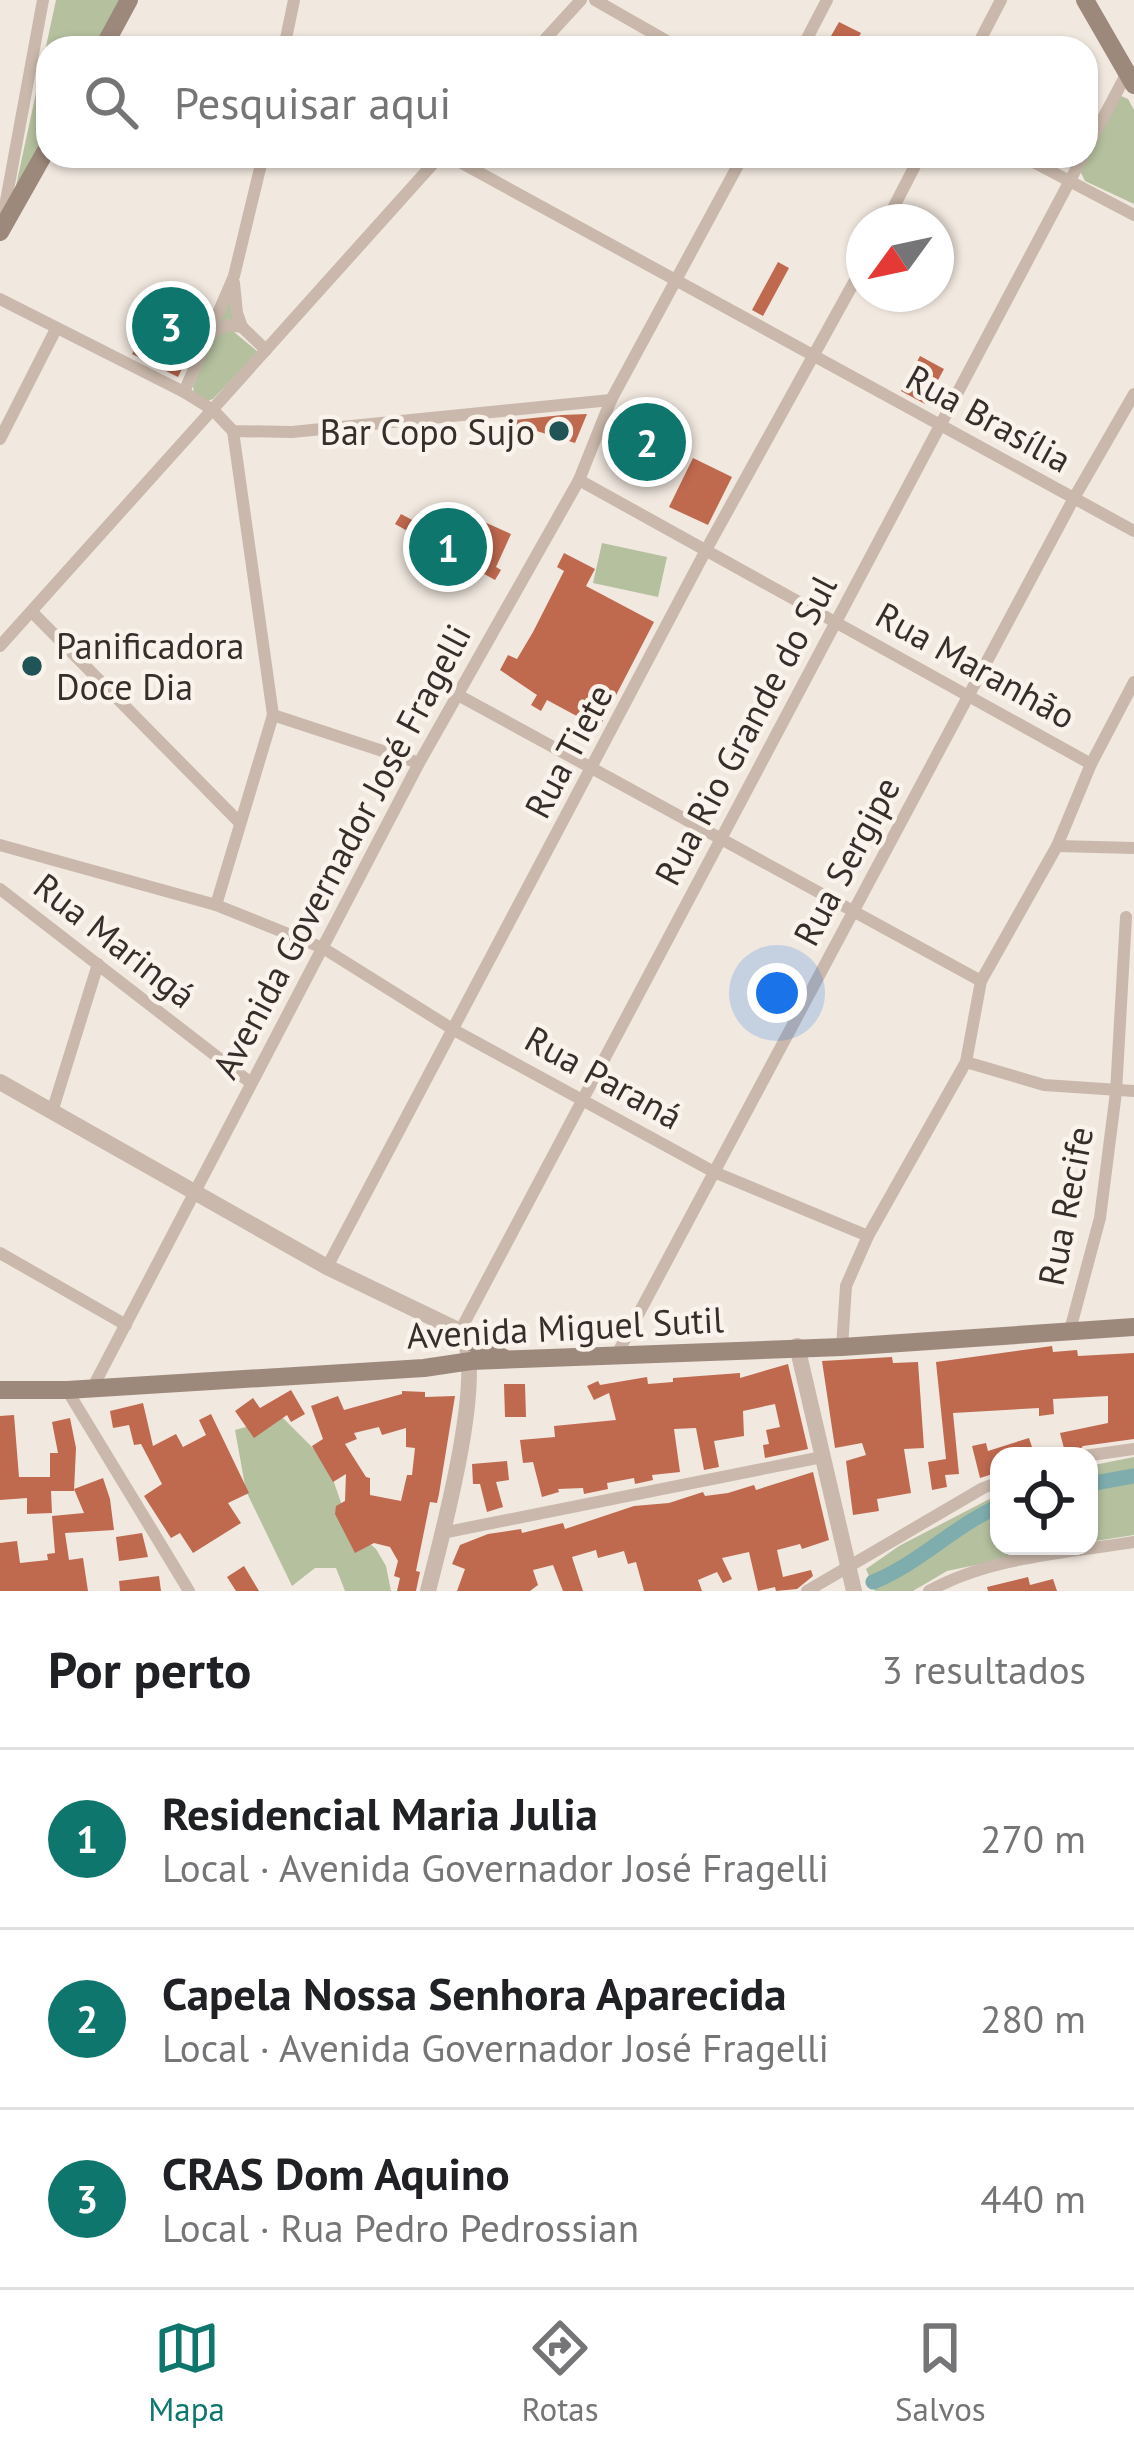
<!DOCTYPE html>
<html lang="pt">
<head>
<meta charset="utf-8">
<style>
	body { margin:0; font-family:"PT Sans",sans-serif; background:#f6f6f6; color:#202124 }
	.controls { position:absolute; right:36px; bottom:36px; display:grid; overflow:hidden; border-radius:24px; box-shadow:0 3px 9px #0004 }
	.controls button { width:108px; height:108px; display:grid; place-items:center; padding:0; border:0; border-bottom:3px solid #e0e0e0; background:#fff; color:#202124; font:60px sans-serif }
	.compass { position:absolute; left:846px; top:204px; width:108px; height:108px; border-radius:50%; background:#fff; box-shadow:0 3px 9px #0004; rotate:237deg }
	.you { position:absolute; left:777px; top:993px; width:42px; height:42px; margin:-30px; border:9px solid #fff; border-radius:50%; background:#1a73e8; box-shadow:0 0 0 18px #1a73e833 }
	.badge { display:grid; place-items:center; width:78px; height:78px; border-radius:50%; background:#0f766e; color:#fff; font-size:39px; font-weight:700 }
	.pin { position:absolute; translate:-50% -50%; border:6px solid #fff; box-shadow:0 3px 12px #0006 }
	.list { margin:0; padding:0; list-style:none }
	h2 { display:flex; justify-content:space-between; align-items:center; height:156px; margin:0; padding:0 48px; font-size:51px }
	h2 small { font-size:39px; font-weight:400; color:#757577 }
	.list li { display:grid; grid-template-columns:78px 1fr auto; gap:36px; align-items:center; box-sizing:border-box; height:180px; padding:0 48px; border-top:3px solid #e0e0e0 }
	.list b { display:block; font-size:45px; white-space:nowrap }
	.list p { margin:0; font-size:39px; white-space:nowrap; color:#757577 }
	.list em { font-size:39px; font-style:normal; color:#757577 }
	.icon { flex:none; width:66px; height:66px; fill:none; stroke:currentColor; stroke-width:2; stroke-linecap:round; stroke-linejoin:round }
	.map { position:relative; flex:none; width:1134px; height:1591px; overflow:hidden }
	.search { position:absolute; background:#fff; box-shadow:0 3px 9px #0004; left:36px; right:36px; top:36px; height:132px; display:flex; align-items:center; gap:30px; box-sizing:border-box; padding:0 42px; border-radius:36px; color:#757577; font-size:45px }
	.sheet { height:696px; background:#fff }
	nav { display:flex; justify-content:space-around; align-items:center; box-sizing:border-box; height:168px; border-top:3px solid #e0e0e0; background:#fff; font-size:33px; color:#757577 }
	nav a { display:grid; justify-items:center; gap:6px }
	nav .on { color:#0f766e }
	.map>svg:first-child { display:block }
	.green { fill:#b5c09f }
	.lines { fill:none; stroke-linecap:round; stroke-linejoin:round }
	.canal { stroke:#7facad; stroke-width:15 }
	.building { fill:#bf694f; fill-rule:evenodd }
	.minor { stroke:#c9b8ab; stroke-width:12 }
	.tertiary { stroke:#c9b8ab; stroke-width:16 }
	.secondary { stroke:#9d887c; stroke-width:18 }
	.poi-dot { fill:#215457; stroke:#f9f3eb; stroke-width:4.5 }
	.labels { text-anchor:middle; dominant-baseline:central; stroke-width:9; stroke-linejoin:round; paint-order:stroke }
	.street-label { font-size:36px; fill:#372e2a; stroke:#f9f3eb }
	.poi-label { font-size:36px; fill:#372e2a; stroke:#f9f3eb; text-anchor:end }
</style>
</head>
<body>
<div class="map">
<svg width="1134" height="1591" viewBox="0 0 1134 1591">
	<rect width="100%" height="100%" fill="#f1e8df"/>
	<g class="green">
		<path d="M 56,0 L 120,0 L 94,48 L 48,48 L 48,132 L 14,195 Z"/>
		<path d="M 1121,96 L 1128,99 L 1134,110 L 1134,204 L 1085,181 L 1080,171 Z"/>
		<path d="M 231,296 L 234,332 L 258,352 L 213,399 L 205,402 L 194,393 L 193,386 Z"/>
		<path d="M 602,543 L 667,557 L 658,597 L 593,583 Z"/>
		<path d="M 282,1417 L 327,1462 L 349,1526 L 376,1549 L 386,1566 L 391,1591 L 345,1591 L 336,1568 L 315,1568 L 292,1586 L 246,1491 L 235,1430 Z"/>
		<path d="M 1134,1457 L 1134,1535 L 1089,1542 L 1089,1466 Z"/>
		<path d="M 999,1494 L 999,1546 L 1068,1546 L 947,1571 L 913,1591 L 875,1591 L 866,1569 L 899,1546 Z"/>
	</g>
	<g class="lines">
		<g class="canal">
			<path d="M 1089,1484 L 1134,1476"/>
			<path d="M 873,1582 C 918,1564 954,1526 999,1506"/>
		</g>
	</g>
	<g class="building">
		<path d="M 839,22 L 861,33 L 853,48 L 831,36 Z"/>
		<path d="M 778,262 L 789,268 L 763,316 L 752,310 Z"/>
		<path d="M 152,295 L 189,316 L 176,340 L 192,348 L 178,377 L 132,354 L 150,322 L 138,315 Z"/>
		<path d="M 920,356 L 944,369 L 925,404 L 901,391 Z"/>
		<path d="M 648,402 L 679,419 L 646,481 L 615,464 Z"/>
		<path d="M 587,414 L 575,443 L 505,421 L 562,415 Z"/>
		<path d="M 693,458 L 732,477 L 708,525 L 669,507 Z"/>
		<path d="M 442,503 L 511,534 L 496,567 L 501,570 L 495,580 L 395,524 L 401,514 L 431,530 Z"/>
		<path d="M 564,553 L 595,569 L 586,586 L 654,622 L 599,728 L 547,700 L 541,711 L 531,705 L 537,695 L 500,670 L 508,655 L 517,659 L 533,632 L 564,571 L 557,567 Z"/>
		<path d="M 1052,1346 L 1053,1352 L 1077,1350 L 1078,1356 L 1134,1353 L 1134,1439 L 1083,1446 L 1074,1456 L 1066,1456 L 1060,1433 L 1108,1423 L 1108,1396 L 1053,1399 L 1054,1414 L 1039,1416 L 1039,1408 L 953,1413 L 959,1474 L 945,1475 L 947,1487 L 932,1490 L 928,1462 L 946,1459 L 936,1362 Z"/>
		<path d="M 892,1357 L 893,1363 L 918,1362 L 924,1448 L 904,1449 L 911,1493 L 877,1499 L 879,1511 L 853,1515 L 846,1461 L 866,1455 L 862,1443 L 835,1448 L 822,1361 Z"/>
		<path d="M 788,1364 L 808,1449 L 765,1458 L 763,1445 L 769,1444 L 766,1430 L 780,1427 L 775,1404 L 743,1411 L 744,1436 L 714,1441 L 719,1467 L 704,1470 L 696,1428 L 674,1429 L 680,1472 L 652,1475 L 653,1480 L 635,1484 L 634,1478 L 607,1483 L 608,1489 L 584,1494 L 583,1488 L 558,1489 L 559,1492 L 542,1497 L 533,1462 L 523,1463 L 520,1440 L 555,1437 L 554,1426 L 616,1420 L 609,1393 L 594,1400 L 587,1386 L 598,1381 L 600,1385 L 647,1377 L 648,1384 L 673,1382 L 673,1378 L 740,1373 L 740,1378 Z"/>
		<path d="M 504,1384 L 525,1384 L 526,1417 L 505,1417 Z"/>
		<path d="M 291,1390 L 305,1414 L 291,1422 L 287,1415 L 254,1438 L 235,1411 L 253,1398 L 260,1408 Z"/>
		<path d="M 402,1391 L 425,1392 L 425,1397 L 455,1396 L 439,1494 L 437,1503 L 430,1502 L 416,1571 L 420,1572 L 416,1591 L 397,1591 L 400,1578 L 394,1576 L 398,1561 L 390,1547 L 374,1543 L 355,1553 L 335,1514 L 336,1506 L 345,1501 L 346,1474 L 333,1482 L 312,1446 L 323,1439 L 311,1406 L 338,1396 L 344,1410 L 402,1394 ZM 379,1427 L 382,1435 L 406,1428 L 406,1447 L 415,1448 L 412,1475 L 407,1475 L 401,1501 L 370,1495 L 370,1478 L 366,1477 L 345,1444 L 357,1439 L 354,1433 Z"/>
		<path d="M 143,1403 L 153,1446 L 176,1434 L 183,1447 L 206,1435 L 199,1420 L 211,1414 L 249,1493 L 228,1503 L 241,1523 L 193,1553 L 180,1533 L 171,1538 L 144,1496 L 162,1484 L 141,1444 L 134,1445 L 129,1425 L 113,1428 L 110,1411 Z"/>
		<path d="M 14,1415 L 19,1477 L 50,1477 L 50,1453 L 58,1453 L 52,1422 L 70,1418 L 76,1448 L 74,1491 L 51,1491 L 52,1513 L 27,1514 L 27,1498 L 0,1500 L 0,1416 Z"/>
		<path d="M 1029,1438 L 1035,1456 L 999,1456 L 999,1472 L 980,1478 L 972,1446 L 986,1443 L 988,1451 Z"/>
		<path d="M 507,1461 L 509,1480 L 496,1482 L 503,1507 L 487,1512 L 480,1484 L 473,1484 L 472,1464 Z"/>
		<path d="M 813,1472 L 829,1540 L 802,1549 L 800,1544 L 777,1550 L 783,1577 L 811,1570 L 813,1576 L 797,1589 L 776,1591 L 775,1587 L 758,1591 L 749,1552 L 722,1558 L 732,1579 L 723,1583 L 717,1572 L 698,1580 L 702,1591 L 644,1591 L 636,1562 L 628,1564 L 624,1551 L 598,1558 L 596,1550 L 572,1557 L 583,1591 L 563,1591 L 553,1565 L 533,1570 L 538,1585 L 530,1591 L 457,1591 L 465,1569 L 452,1564 L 460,1545 L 488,1534 L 521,1529 L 522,1533 L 563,1523 L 565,1529 L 634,1506 L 669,1503 L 703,1492 L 705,1496 L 728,1493 L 754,1485 L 756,1490 Z"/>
		<path d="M 103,1478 L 110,1499 L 114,1530 L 65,1533 L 69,1560 L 83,1558 L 88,1591 L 0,1591 L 0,1543 L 17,1541 L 20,1563 L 48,1560 L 47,1554 L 55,1553 L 52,1516 L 84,1513 L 74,1489 Z"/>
		<path d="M 142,1533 L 148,1557 L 119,1561 L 116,1537 Z"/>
		<path d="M 244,1566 L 259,1591 L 236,1591 L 227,1577 Z"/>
		<path d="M 159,1576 L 161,1591 L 120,1591 L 119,1581 Z"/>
		<path d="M 1028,1577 L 1030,1585 L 1053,1579 L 1057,1591 L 988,1591 L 987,1587 Z"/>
	</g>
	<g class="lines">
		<g class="minor">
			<path d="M 595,0 L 679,48"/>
			<path d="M 284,48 L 294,0"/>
			<path d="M 537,48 L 581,0"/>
			<path d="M 802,48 L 827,0"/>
			<path d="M 976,48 L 1001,0"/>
			<path d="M 1086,150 L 1128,71"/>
			<path d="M 449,156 L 1134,531"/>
			<path d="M 1022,156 L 1134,215"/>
			<path d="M 3,217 L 43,0"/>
			<path d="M 886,222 L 920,156"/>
			<path d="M 0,299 L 184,392 L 213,410 L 233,431 L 292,432 L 611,400"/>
			<path d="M 242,327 L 266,350"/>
			<path d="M 211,333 L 228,325 L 242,327 L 237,313 L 234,283"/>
			<path d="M 184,392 L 234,276 L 263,156"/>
			<path d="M 0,439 L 56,329"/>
			<path d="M 579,480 L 1091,764"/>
			<path d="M 32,612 L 239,822"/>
			<path d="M 0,646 L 440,156"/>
			<path d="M 458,695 L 981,981"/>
			<path d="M 273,715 L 419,763"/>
			<path d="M 0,845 L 216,905 L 323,948 L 454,1030 L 714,1172 L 868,1236"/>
			<path d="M 1057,846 L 1134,848"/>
			<path d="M 0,889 L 251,1083"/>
			<path d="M 216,905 L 273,715 L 233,431"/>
			<path d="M 966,1062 L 1044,1085 L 1134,1091"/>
			<path d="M 52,1112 L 98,964"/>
			<path d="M 0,1253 L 126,1325"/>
			<path d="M 327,1267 L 706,550 L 864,264"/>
			<path d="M 1070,1330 L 1100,1218 L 1116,1092 L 1126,917"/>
			<path d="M 460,1331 L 1083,156"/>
			<path d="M 842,1347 L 846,1286 L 868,1236 L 966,1062 L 981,981 L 1057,846 L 1091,764 L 1134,682"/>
			<path d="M 615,1358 L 1074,498 L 1134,394"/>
			<path d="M 94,1385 L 419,763 L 579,480 L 611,400 L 743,156"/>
			<path d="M 67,1390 L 189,1591"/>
			<path d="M 1084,1456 L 1134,1449"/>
			<path d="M 442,1533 L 822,1457"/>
			<path d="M 807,1591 L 983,1488 L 999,1482"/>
			<path d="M 929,1591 C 990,1557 1066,1553 1134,1542"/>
		</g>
		<g class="tertiary">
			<path d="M 0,1082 L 327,1267 L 460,1331 C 489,1366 440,1543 428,1591"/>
			<path d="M 797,1346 L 854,1591"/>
		</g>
		<g class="secondary">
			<path d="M 1085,0 L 1134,85"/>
			<path d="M 103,48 L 129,0"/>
			<path d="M 0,232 L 48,147"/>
			<path d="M 467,1340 L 504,1358"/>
			<path d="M 0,1390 L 67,1390 L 424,1368 L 471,1361 L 842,1347 L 1134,1327"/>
		</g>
	</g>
	<g class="poi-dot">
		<circle cx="559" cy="431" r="12"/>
		<circle cx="32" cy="666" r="12"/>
	</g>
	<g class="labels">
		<g class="street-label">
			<text transform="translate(989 418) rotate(29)">Rua Brasília</text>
			<text transform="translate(976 665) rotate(29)">Rua Maranhão</text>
			<text transform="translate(745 730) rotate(-62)">Rua Rio Grande do Sul</text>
			<text transform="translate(568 751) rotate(-62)">Rua Tiete</text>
			<text transform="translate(341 851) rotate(-62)">Avenida Governador José Fragelli</text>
			<text transform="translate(846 861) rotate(-62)">Rua Sergipe</text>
			<text transform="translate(115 940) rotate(38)">Rua Maringá</text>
			<text transform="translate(604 1077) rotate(29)">Rua Paraná</text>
			<text transform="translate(1065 1206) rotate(-79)">Rua Recife</text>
			<text transform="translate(565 1327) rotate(-3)">Avenida Miguel Sutil</text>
		</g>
		<g class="poi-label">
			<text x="535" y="431">Bar Copo Sujo</text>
			<text x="56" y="645" text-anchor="start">Panificadora<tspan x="56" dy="41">Doce Dia</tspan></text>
		</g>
	</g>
</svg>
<div class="controls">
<button><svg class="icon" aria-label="locate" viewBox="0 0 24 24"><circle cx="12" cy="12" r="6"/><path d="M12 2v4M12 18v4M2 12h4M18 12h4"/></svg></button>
</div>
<svg class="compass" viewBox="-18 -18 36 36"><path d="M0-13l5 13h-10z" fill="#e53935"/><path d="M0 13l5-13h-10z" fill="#757577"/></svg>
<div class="you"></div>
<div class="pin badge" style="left:448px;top:547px">1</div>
<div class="pin badge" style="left:647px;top:442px">2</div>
<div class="pin badge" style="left:171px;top:326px">3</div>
<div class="search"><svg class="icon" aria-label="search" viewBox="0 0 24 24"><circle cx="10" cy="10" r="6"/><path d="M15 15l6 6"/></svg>Pesquisar aqui</div>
</div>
<section class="sheet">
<h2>Por perto<small>3 resultados</small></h2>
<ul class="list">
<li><span class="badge">1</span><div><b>Residencial Maria Julia</b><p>Local · Avenida Governador José Fragelli</p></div><em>270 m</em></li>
<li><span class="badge">2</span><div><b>Capela Nossa Senhora Aparecida</b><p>Local · Avenida Governador José Fragelli</p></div><em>280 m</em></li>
<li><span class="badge">3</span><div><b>CRAS Dom Aquino</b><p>Local · Rua Pedro Pedrossian</p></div><em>440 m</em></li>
</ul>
</section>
<nav>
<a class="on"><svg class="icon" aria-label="map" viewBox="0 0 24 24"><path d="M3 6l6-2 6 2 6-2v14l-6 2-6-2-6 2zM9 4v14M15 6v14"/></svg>Mapa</a>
<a><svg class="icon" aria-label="directions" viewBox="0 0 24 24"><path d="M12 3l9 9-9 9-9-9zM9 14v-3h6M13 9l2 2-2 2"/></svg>Rotas</a>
<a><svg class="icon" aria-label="saved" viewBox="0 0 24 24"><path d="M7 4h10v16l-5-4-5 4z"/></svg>Salvos</a>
</nav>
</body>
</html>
